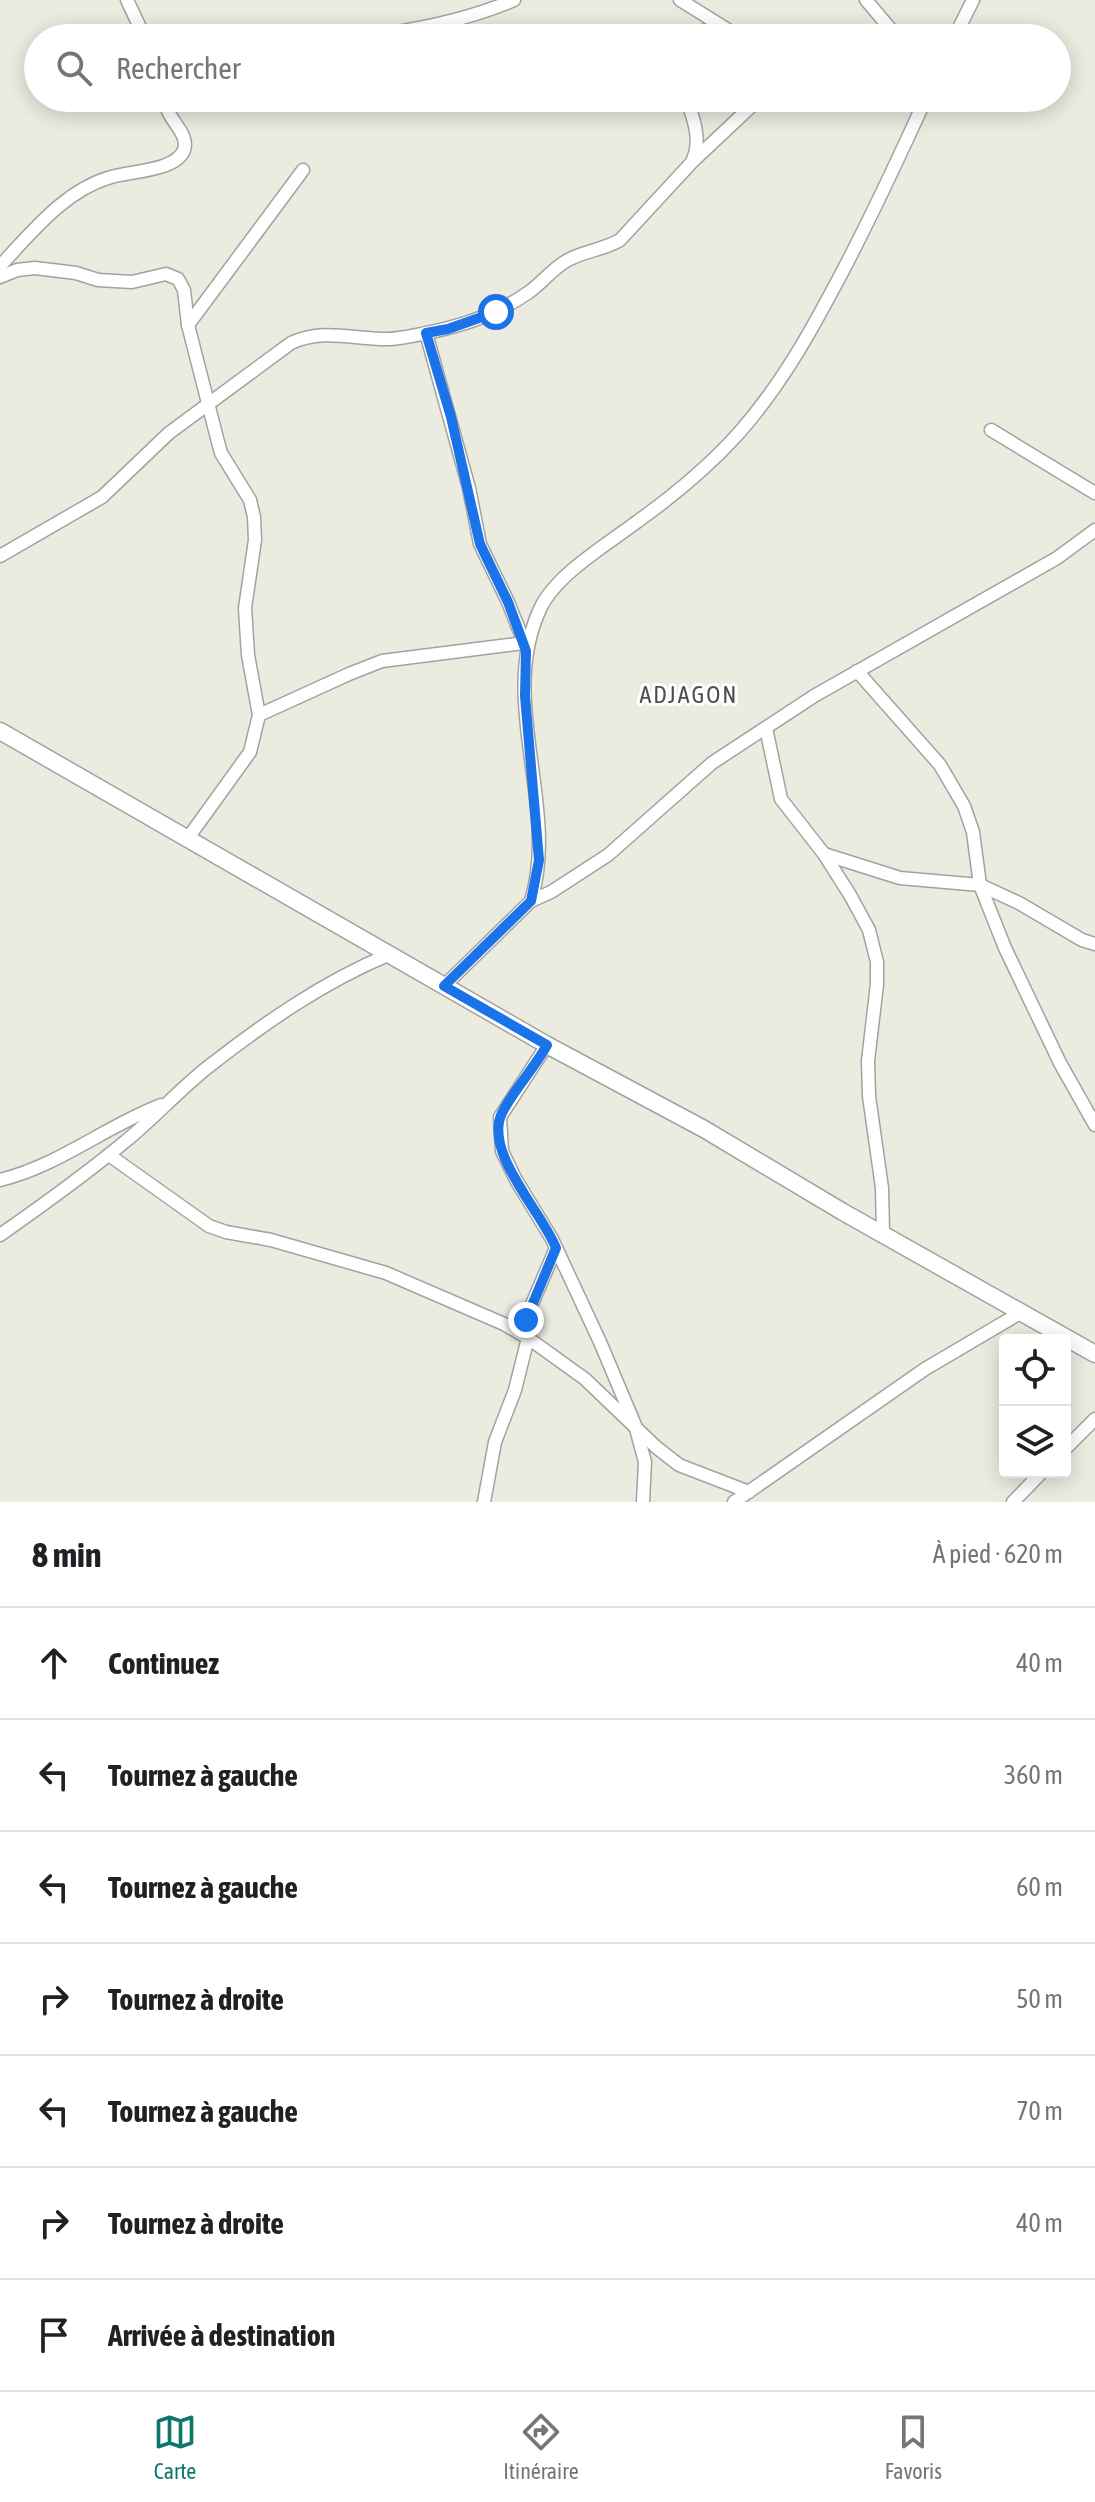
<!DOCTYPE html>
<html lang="fr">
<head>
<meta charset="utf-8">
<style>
	body { margin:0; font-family:"Asap Condensed",sans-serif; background:#f2f2f2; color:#202124 }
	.controls { position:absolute; right:24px; bottom:24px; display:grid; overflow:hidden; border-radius:8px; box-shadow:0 4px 20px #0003 }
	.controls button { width:72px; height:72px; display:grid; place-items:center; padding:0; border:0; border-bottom:2px solid #e0e0e0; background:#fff; color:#202124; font:40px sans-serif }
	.stop { position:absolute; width:24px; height:24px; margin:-18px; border:6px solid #1a73e8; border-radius:50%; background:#fff }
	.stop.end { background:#1a73e8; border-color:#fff; box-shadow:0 2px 8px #0008 }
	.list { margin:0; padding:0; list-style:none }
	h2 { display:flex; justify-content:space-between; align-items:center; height:104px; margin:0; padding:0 32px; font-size:34px }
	h2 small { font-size:26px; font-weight:400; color:#757577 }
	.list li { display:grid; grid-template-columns:52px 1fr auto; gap:24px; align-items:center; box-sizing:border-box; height:112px; padding:0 32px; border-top:2px solid #e0e0e0 }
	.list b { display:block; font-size:30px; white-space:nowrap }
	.list em { font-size:26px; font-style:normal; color:#757577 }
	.icon { flex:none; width:44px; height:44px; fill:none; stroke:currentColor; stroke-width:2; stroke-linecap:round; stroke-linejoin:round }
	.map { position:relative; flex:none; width:1095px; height:1502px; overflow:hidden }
	.search { position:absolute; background:#fff; box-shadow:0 4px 20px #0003; left:24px; right:24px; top:24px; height:88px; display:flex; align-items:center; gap:20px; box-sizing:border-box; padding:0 28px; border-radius:44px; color:#757577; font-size:30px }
	.sheet { height:888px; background:#fff }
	nav { display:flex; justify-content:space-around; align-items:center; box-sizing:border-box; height:112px; border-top:2px solid #e0e0e0; background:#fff; font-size:22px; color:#757577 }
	nav a { display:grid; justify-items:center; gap:4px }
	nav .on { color:#0f766e }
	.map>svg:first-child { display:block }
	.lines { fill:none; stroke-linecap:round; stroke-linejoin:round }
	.minor-casing { stroke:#a2a2a2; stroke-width:15 }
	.tertiary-casing { stroke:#a2a2a2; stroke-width:19 }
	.minor { stroke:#fff; stroke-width:12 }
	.tertiary { stroke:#fff; stroke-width:16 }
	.route { stroke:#1a73e8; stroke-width:10 }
	.labels { text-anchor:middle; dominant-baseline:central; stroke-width:6; stroke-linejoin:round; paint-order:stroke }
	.quarter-label { font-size:24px; letter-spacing:2px; fill:#4e4e4e; stroke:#fff }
</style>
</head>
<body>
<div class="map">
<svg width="1095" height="1502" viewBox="0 0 1095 1502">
	<rect width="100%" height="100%" fill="#ecebe0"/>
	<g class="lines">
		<defs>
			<g id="minor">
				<path d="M 127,0 L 145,38"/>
				<path d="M 680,0 L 741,38"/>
				<path d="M 866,0 L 898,38"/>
				<path d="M 361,38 C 413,30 465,21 514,0"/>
				<path d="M 689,38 L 703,31 L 723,28"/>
				<path d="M 954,38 L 973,0"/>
				<path d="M 686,98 C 693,116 702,141 693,159"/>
				<path d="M 0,266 C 32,232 65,190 111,177 C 130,171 176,171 184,150 C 189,136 173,123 168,111 L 169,103 L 175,98"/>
				<path d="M 0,277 L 17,270 L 35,268 L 76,273 L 98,280 L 132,282 L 166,274 L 178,279 L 184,290 L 188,325 L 218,442 L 221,453 L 250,500 L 254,517 L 255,540 L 245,608 L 248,655 L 259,715 L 250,752 L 188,838"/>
				<path d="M 188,325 L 303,170"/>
				<path d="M 426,333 C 463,326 498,314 529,292 C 543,282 553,268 568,260 C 584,251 603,250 620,240 L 692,162 L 760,98"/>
				<path d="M 991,430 L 1095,493"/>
				<path d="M 0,556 L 102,497 L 169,433 L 291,343 C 322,329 348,338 381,339 C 396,340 411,336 426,333 L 469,488 L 480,544 L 508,602 L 526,647"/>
				<path d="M 857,671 L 940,765 L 964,806 L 973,832 L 980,885 L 1005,948 L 1060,1063 L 1095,1125"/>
				<path d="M 259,715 L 349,674 L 382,661 L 524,643"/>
				<path d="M 766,728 L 781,799 L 824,854 L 850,895 L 869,930 L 877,962 L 877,984 L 868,1061 L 869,1096 L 882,1188 L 883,1234"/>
				<path d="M 824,854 L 900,878 L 980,885 L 1019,903 L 1082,940 L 1095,944"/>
				<path d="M 531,901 C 560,806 497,702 540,609 C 556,574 608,544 638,521 C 673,496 709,466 738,434 C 776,391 804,344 831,293 C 866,229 896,164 926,98"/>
				<path d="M 444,986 L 531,901 L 551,892 L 608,855 L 712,763 L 814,696 L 1057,558 L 1095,530"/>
				<path d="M 547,1045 L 500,1117 L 502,1151 L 516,1180 L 552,1239 L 600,1342 L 635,1425 L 645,1462 L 643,1502"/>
				<path d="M 109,1155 L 209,1226 L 226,1232 L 271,1240 L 386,1273 L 504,1324 L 528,1338 L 585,1379 L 656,1447 L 679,1465 L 749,1492"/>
				<path d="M 0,1180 C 58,1166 106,1126 161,1105"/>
				<path d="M 0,1235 C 43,1205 86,1174 127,1140 C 155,1117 179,1090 208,1067 C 263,1024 323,982 388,955"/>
				<path d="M 520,1332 L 556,1248"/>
				<path d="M 1065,1449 L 1095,1419"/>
				<path d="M 484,1502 L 495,1442 L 515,1390 L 528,1338"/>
				<path d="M 734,1502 L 925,1369 L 1020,1313"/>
				<path d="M 1013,1502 L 1042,1472"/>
			</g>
			<path id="tertiary" d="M 0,731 L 547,1045 L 704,1129 L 843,1212 L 1095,1354"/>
		</defs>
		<use href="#minor" class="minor-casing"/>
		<use href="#tertiary" class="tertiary-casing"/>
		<use href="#minor" class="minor"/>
		<use href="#tertiary" class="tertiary"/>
	</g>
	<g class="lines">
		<path class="route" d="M 496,312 L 448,329 L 426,333 L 451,417 L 480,544 L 508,602 L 526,651 L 525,696 L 539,860 L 531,901 L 444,986 L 547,1045 C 534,1069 514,1089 502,1113 C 483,1152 542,1212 556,1248 L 526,1320"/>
	</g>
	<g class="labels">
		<g class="quarter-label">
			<text x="689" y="694">ADJAGON</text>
		</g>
	</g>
</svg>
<div class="controls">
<button><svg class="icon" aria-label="locate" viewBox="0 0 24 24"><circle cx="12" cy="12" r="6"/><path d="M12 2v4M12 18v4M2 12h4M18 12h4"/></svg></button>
<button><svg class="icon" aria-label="layers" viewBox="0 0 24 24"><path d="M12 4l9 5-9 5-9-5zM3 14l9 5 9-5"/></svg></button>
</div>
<div class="stop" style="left:496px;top:312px"></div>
<div class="stop end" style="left:526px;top:1320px"></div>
<div class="search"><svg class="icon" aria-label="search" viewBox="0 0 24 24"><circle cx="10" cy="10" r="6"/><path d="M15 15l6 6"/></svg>Rechercher</div>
</div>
<section class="sheet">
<h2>8 min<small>À pied · 620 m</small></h2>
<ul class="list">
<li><svg class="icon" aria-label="ahead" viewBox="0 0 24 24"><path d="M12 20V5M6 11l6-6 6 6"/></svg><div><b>Continuez</b></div><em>40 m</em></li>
<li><svg class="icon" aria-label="left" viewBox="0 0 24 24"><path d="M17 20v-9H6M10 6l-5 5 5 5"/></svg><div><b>Tournez à gauche</b></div><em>360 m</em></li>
<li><svg class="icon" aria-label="left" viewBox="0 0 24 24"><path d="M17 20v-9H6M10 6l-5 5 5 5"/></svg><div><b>Tournez à gauche</b></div><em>60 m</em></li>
<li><svg class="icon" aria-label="right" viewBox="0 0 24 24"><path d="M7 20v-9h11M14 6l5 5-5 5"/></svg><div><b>Tournez à droite</b></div><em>50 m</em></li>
<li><svg class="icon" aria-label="left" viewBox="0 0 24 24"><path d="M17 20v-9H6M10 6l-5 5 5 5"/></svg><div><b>Tournez à gauche</b></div><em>70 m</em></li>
<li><svg class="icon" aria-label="right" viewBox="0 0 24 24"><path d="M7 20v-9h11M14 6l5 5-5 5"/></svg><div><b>Tournez à droite</b></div><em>40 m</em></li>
<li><svg class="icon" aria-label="arrive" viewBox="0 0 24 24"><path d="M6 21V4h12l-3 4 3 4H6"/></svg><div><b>Arrivée à destination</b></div></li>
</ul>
</section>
<nav>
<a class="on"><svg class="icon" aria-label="map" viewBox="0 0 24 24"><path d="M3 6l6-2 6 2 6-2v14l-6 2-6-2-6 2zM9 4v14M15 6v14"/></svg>Carte</a>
<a><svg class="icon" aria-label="directions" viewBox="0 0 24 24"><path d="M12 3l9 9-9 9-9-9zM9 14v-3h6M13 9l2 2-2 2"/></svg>Itinéraire</a>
<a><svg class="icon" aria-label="saved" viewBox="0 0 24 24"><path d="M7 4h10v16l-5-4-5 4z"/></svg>Favoris</a>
</nav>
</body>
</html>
